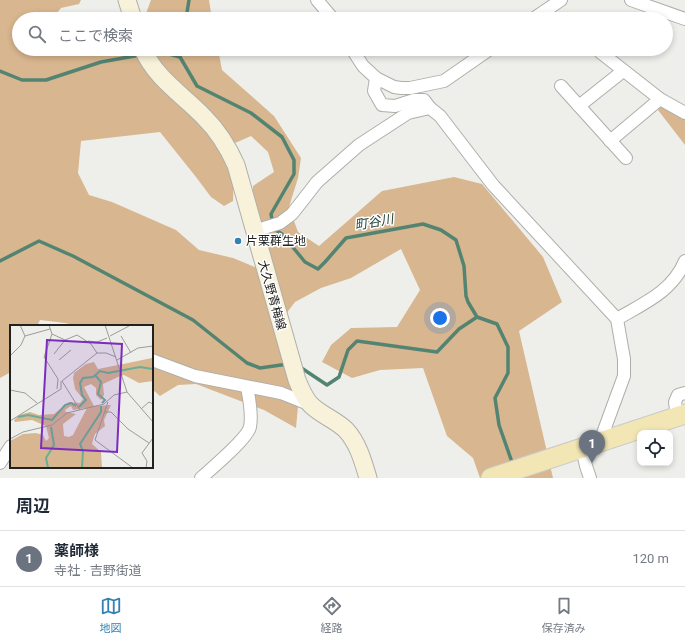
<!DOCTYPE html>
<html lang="ja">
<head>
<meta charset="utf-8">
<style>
	body { margin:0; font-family:Roboto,"Noto Sans JP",sans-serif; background:#f2f2f3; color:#1f2937 }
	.controls { position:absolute; right:12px; bottom:12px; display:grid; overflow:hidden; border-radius:8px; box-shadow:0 2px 6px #0003 }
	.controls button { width:36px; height:36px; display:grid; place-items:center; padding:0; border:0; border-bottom:1px solid #e0e1e3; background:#fff; color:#1f2937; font:20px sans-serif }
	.you { position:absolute; left:440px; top:318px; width:14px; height:14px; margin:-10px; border:3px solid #fff; border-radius:50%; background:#1a73e8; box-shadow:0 0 0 6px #1a73e833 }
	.badge { display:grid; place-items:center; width:26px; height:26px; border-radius:50%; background:#3380b2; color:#fff; font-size:13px; font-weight:700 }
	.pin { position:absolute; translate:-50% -33px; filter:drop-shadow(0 1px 2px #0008) }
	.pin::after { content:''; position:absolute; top:21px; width:14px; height:12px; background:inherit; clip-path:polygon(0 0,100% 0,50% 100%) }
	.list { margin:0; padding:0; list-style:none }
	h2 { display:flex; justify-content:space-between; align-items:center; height:52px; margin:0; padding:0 16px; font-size:17px }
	h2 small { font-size:13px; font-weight:400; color:#747a83 }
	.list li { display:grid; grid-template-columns:26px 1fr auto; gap:12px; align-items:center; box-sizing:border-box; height:56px; padding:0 16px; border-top:1px solid #e0e1e3 }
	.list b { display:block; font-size:15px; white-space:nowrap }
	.list p { margin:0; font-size:13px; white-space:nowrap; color:#747a83 }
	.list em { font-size:13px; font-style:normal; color:#747a83 }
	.icon { flex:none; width:22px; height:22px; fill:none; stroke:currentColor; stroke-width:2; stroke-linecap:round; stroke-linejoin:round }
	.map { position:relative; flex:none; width:685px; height:478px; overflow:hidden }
	.search { position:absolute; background:#fff; box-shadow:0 2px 6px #0003; left:12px; right:12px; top:12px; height:44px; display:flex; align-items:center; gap:10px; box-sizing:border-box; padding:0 14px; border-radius:22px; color:#747a83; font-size:15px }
	.sheet { height:108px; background:#fff }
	nav { display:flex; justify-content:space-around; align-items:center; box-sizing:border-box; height:56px; border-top:1px solid #e0e1e3; background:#fff; font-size:11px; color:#747a83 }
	nav a { display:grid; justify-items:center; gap:2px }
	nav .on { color:#3380b2 }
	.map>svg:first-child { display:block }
	.green { fill:#d8b68f; fill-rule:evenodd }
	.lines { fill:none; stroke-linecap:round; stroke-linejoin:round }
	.stream { stroke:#538472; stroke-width:3.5 }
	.minor-casing { stroke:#aeafab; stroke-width:14 }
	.secondary-casing { stroke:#aeafab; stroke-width:19 }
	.primary-casing { stroke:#cacac9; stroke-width:21 }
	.minor { stroke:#fff; stroke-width:12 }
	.secondary { stroke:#f9f2da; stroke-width:17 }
	.primary { stroke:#f2e6b4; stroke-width:19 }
	.poi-dot { fill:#3380b2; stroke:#fff; stroke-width:1.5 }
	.labels { text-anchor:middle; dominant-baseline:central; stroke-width:3; stroke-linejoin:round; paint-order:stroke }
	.poi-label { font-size:12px; fill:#21211f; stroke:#fff; text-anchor:start }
	.street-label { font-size:12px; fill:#21211f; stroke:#fff }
	.water-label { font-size:13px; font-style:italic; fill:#193b2f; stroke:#fff }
	.inset-river { fill:none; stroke:#68af95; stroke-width:2 }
	.inset-road { fill:none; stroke:#9c9d99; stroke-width:1 }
	.view { fill:#7b2cbf; fill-opacity:0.15; stroke:#7b2cbf; stroke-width:2 }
	.inset-edge { fill:none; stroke:#21211f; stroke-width:2 }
</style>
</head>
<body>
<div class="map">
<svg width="685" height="478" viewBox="0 0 685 478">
	<rect width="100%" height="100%" fill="#eeefeb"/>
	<g class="green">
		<path d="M 0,0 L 81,0 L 79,4 L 61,8 L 52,19 L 19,19 L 19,49 L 218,49 L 222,70 L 274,116 L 301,158 L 298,178 L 289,207 L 298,232 L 319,246 L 382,191 L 454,177 L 482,184 L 543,257 L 562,302 L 519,331 L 553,478 L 480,478 L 473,458 L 447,436 L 423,368 L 380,370 L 352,378 L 322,362 L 331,345 L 351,328 L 397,327 L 420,290 L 401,249 L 351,278 L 321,288 L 295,302 L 282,319 L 301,374 L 296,428 L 264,410 L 196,384 L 178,385 L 160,396 L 152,389 L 152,326 L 78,326 L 65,323 L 40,320 L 37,326 L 11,326 L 11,372 L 0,378 ZM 160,132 L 196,177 L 211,197 L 224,206 L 233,201 L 235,143 L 251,136 L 268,152 L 274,172 L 253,186 L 252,207 L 272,274 L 233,258 L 199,250 L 176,230 L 112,202 L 89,195 L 78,173 L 81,141 Z"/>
		<path d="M 151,0 L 209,0 L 212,19 L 144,19 Z"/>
		<path d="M 663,104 L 685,119 L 685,145 L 658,110 Z"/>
	</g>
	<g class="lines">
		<g class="stream">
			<path d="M 186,19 L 189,0"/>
			<path d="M 181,49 L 180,57 L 197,86 L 251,113 L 282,137 L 294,160 L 294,174 L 271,214 L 274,229 L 282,234 L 305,262 L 318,269 L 325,262 L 346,238 L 423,224 L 441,230 L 456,240 L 464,266 L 466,296 L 468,302 L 477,317 L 497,324 L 508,347 L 508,373 L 495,398 L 499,425 L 513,465"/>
			<path d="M 150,54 L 162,52 L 180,57"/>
			<path d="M 0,71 L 22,80 L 46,80 L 101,62 L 140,55"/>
			<path d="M 0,261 L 39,241 L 73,256 L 193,320 L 247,363 L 260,368 L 288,364"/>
			<path d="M 300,367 L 327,385 L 339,377 L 348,350 L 357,341 L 437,352 L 459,329 L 477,317"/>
		</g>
		<defs>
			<g id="minor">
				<path d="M 317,0 L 333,19"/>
				<path d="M 631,0 L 685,19"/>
				<path d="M 533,19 L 561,0"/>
				<path d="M 352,49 L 363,66 L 376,78 L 394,87 L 401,88 L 410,88 L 444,81 L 490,49"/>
				<path d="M 600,52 L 660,99 L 685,113"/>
				<path d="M 376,78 L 374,91 L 382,105 L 395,106 L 414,100 L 424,100 L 430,108"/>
				<path d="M 561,86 L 626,158"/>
				<path d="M 579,106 L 623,71"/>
				<path d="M 610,141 L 660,99"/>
				<path d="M 254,231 L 280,223 L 292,214 L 317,182 L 359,145 L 408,113 L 430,108 L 440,116 L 493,185 L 617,319 L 624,359 L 624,376 L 599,444"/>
				<path d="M 617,319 C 644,303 672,292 685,261"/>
				<path d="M 152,360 L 195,376 L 281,393 L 311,405"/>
				<path d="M 677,417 L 675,402 L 678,395 L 685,393"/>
				<path d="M 582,448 L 586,466 L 590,478"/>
				<path d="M 0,463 L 11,446"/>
				<path d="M 201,478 C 212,468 247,439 250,427 C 252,417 249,397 247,387"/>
			</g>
			<g id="secondary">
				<path d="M 127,0 L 133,19"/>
				<path d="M 143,49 C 155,78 183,95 204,117 C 218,131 228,147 236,165 L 297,380 C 301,389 304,398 311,405 C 321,415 336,420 346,430 C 358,443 363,461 368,478"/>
			</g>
			<path id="primary" d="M 491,478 L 685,414"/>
		</defs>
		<use href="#minor" class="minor-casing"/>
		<use href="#secondary" class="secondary-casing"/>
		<use href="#primary" class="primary-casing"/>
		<use href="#minor" class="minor"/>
		<use href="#secondary" class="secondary"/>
		<use href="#primary" class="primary"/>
	</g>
	<circle class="poi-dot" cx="238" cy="241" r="4"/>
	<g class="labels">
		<g class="poi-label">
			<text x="246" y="241">片栗群生地</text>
		</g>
		<g class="street-label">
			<text transform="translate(272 295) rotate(74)">大久野青梅線</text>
		</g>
		<g class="water-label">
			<text transform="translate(374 222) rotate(-10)">町谷川</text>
		</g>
	</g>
	<g transform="translate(10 325)">
		<rect width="143" height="143" fill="#eeefeb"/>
		<path d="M 143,27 L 143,56 L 129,58 L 114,50 L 108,52 L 93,59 L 94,70 L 91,75 L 86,70 L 86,63 L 81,59 L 74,62 L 84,81 L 101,80 L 94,95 L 95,101 L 85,109 L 83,115 L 82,119 L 91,127 L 92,143 L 0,143 L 0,116 L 13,109 L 26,108 L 33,110 L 36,116 L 39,113 L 36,101 L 22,95 L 5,97 L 4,95 L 9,90 L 20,87 L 29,90 L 44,89 L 59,77 L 70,78 L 73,74 L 65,64 L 63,53 L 64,48 L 76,39 L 84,37 L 88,44 L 118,38 L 142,33 ZM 61,81 L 63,85 L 77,83 L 63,110 L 59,112 L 54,111 L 53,99 L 66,89 L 56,87 L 55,85 Z" fill="#d8b68f" fill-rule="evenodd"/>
		<path class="inset-river" d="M 85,50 L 91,57 L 88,69 L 95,75 L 92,78M 69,82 L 76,75 L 72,70 L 70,58 L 73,53 L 83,52 L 90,46 L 98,48 L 130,42 L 143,44M 8,92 L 18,90 L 42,95 L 55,80 L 61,78 L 66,81M 38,143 L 36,133 L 44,120 L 41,102M 72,143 L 73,126 L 70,119 L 91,87 L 91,81"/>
		<path class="inset-road" d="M 10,0 L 15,11 L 40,4M 39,0 L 42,9 L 55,15M 95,0 L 117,67 L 143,97M 42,9 L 34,32 L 48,54 L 47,64M 100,11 L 119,1M 111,11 L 121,28M 78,16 L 87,17 L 97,13M 44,29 L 55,15 L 67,10 L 81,19 L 87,28M 0,31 L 11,20 L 15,11M 49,35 L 61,25M 107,35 L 128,23 L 143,21M 0,65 L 15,68 L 27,78M 98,77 L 85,115 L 123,143M 131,84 L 139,77 L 143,79M 70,85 L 52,56 L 87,28 L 96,28 L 106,32M 95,87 L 101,87 L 118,104 L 139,118M 0,96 L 51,64 L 51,56M 0,114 L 13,107 L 42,100 L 57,88 L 94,79 L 104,70 L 117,67M 136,143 L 137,136 L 132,128 L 143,113"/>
		<path class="view" d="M 37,15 L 112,19 L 107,127 L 31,123 Z"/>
		<rect width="143" height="143" class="inset-edge"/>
	</g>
</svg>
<div class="controls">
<button><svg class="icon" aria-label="locate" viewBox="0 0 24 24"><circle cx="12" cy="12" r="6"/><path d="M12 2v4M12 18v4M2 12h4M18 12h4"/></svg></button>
</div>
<div class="you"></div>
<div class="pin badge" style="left:592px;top:463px;background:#6b7280">1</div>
<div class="search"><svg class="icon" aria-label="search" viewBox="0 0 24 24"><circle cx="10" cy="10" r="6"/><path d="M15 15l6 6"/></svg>ここで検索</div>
</div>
<section class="sheet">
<h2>周辺<small></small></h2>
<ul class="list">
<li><span class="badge" style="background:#6b7280">1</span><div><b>薬師様</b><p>寺社 · 吉野街道</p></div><em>120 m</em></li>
</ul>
</section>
<nav>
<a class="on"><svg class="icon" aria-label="map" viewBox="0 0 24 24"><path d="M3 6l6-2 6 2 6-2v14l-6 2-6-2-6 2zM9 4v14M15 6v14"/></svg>地図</a>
<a><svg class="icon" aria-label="directions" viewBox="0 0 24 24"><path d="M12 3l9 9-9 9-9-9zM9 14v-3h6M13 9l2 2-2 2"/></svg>経路</a>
<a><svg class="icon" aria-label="saved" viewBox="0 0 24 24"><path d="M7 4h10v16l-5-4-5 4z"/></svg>保存済み</a>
</nav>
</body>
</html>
